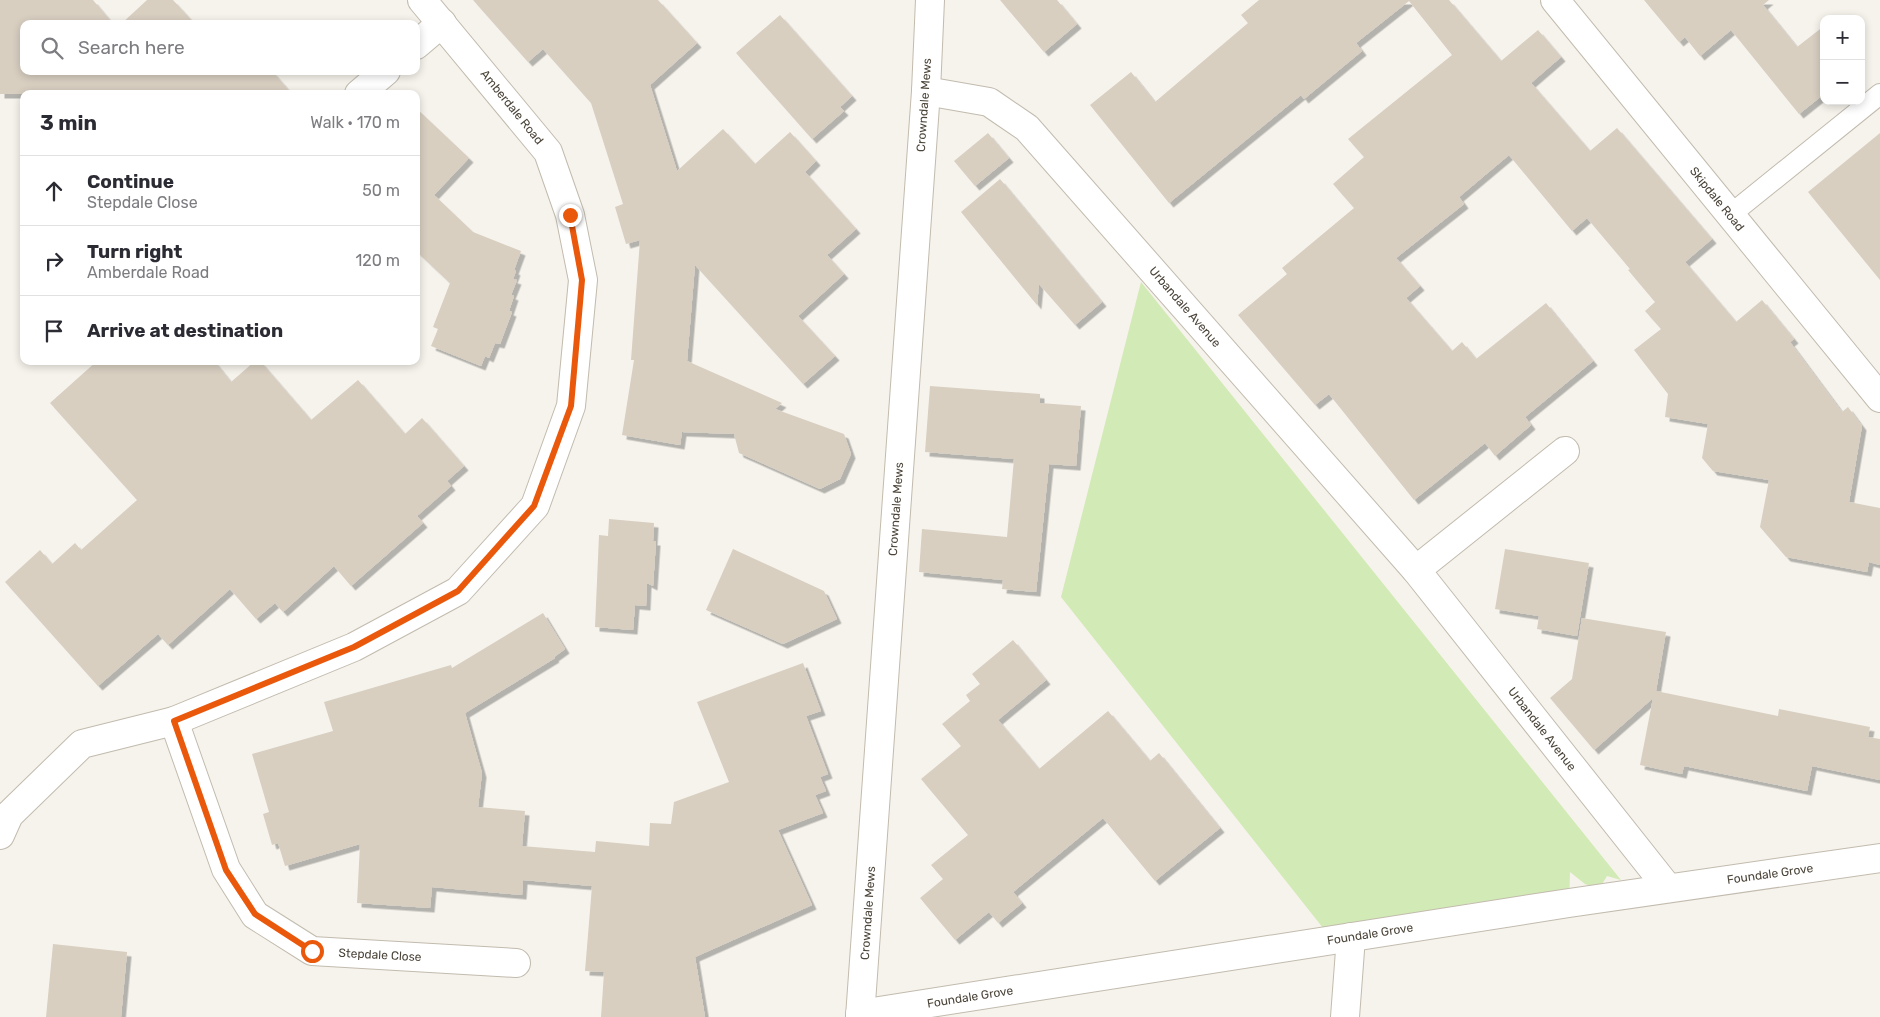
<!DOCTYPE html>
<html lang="en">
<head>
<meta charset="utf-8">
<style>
	body { margin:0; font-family:Rubik,sans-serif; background:#f2f2f3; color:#2b2b33 }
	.controls { position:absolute; right:15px; top:15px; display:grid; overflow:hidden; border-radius:10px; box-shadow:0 2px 8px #0003 }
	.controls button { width:45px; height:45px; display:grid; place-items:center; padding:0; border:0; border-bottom:1px solid #e1e1e2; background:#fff; color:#2b2b33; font:25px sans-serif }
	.stop { position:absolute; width:15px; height:15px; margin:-11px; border:4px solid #ea580c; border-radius:50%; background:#fff }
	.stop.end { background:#ea580c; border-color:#fff; box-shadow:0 1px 5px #0008 }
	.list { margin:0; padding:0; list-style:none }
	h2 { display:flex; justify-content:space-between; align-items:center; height:65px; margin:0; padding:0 20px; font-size:21px }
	h2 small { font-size:16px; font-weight:400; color:#7c7c81 }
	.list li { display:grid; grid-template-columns:32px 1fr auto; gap:15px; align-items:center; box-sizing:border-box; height:70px; padding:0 20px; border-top:1px solid #e1e1e2 }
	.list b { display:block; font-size:19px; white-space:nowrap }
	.list p { margin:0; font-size:16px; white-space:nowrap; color:#7c7c81 }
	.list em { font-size:16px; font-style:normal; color:#7c7c81 }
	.icon { flex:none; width:28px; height:28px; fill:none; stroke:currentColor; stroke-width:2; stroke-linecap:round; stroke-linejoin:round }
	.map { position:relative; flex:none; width:1880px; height:1017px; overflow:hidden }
	.search { position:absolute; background:#fff; box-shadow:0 2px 8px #0003; left:20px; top:20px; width:400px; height:55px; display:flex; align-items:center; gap:12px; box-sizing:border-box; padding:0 18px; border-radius:10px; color:#7c7c81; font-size:19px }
	.panel { position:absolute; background:#fff; box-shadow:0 2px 8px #0003; left:20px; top:90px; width:400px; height:275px; border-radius:10px }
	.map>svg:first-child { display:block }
	.green { fill:#d2eab5 }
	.building { fill:#d8cfc1; filter:url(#shadow) }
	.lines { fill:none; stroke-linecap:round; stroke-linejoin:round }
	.lane-casing { stroke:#c2bbae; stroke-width:22 }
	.street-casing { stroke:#c2bbae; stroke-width:30 }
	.lane { stroke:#fff; stroke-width:20 }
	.street { stroke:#fff; stroke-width:28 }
	.route { stroke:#ea580c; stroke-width:6 }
	.labels { text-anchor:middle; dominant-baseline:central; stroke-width:4.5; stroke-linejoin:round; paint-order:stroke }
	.street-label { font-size:12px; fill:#4b4439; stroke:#fff }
</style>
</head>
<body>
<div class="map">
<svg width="1880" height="1017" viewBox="0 0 1880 1017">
	<defs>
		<filter id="shadow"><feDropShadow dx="4.5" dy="4.5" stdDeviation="0" flood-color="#0004"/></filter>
	</defs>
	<rect width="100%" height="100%" fill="#f6f3ec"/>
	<path class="green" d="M 1141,282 L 1621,880 L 1607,876 L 1599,889 L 1585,884 L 1570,872 L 1569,903 L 1500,901 L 1472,903 L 1327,933 L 1061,597 Z"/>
	<g class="building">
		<path d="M 0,0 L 93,0 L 113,24 L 24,24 L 24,71 L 272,71 L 292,94 L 0,94 Z"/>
		<path d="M 147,0 L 173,0 L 195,24 L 121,24 Z"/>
		<path d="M 473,0 L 658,0 L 697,43 L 650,85 L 677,171 L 723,129 L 755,164 L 790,132 L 816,161 L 805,172 L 856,229 L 827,255 L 844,274 L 798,316 L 835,356 L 803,384 L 695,265 L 687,361 L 782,403 L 775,409 L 844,434 L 851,454 L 840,479 L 820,489 L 739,453 L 734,434 L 682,432 L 680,445 L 622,435 L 634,360 L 631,360 L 640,240 L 626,244 L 615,207 L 623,204 L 591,103 L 543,49 L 528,62 Z"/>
		<path d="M 1000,0 L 1057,0 L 1077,24 L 1044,52 Z"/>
		<path d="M 1259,0 L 1449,0 L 1501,61 L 1538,30 L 1561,57 L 1531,83 L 1590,151 L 1617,128 L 1712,239 L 1685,262 L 1736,322 L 1762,300 L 1794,339 L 1790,342 L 1842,412 L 1848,407 L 1862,426 L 1849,502 L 1880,508 L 1880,565 L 1869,562 L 1867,572 L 1786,557 L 1760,527 L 1769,480 L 1713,471 L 1702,458 L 1708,424 L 1665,417 L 1668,394 L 1634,350 L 1661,329 L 1645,311 L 1655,302 L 1628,270 L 1630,269 L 1587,218 L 1572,231 L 1509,155 L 1459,197 L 1464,204 L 1396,258 L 1420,286 L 1406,298 L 1452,351 L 1462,342 L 1476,359 L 1546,303 L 1593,361 L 1525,417 L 1531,425 L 1495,456 L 1485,443 L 1414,500 L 1329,394 L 1315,405 L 1238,315 L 1287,274 L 1282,268 L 1354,208 L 1333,184 L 1364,157 L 1348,139 L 1452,55 L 1409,1 L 1356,43 L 1362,51 L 1304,99 L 1301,95 L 1169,203 L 1090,105 L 1131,72 L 1155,102 L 1248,23 L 1241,15 Z"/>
		<path d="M 1644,0 L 1769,0 L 1763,5 L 1797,47 L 1824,26 L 1824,94 L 1799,114 L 1731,30 L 1700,56 L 1685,37 L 1679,42 Z"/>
		<path d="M 780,15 L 852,96 L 840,107 L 844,111 L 812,139 L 736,53 Z"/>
		<path d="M 416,108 L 469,158 L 434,195 L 473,232 L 521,251 L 514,270 L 516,271 L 513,279 L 517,280 L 511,295 L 514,296 L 509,311 L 512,312 L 500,344 L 495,343 L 489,358 L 485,356 L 481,366 L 431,346 L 438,329 L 433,327 L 450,283 L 416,251 Z"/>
		<path d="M 988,133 L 1009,158 L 975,186 L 954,161 Z"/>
		<path d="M 1880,133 L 1880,280 L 1808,192 Z"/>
		<path d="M 1000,179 L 1102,302 L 1075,325 L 1039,284 L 1037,305 L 961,212 Z"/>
		<path d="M 97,361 L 214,361 L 231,382 L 255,361 L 260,361 L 311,420 L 358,380 L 405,434 L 422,418 L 464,466 L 447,481 L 451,486 L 417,516 L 423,523 L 351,586 L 334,566 L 283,612 L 275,603 L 256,619 L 230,589 L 168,645 L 158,634 L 98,686 L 5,582 L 40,550 L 52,564 L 75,543 L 81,550 L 137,500 L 50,403 Z"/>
		<path d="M 930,386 L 1040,394 L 1040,403 L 1081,406 L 1076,466 L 1049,464 L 1036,592 L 1002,589 L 1003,580 L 919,572 L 922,529 L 1007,537 L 1014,459 L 925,452 Z"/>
		<path d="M 609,519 L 654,523 L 653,541 L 656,541 L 653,586 L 647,583 L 646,606 L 635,605 L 633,630 L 595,627 L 599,535 L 608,536 Z"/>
		<path d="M 733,549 L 824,591 L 837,619 L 783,644 L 706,610 Z"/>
		<path d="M 1505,549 L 1589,563 L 1577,636 L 1537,629 L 1539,616 L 1495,609 Z"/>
		<path d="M 543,613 L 565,649 L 554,657 L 555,658 L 465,713 L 482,773 L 478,807 L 525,811 L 522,846 L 595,852 L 596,841 L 649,846 L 650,823 L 671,824 L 674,802 L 729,782 L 697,702 L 803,663 L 821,711 L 806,716 L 828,774 L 820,777 L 826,791 L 815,795 L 823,813 L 778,830 L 812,905 L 695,957 L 705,1017 L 601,1017 L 604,972 L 585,971 L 592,886 L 523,880 L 522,895 L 432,887 L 430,908 L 357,903 L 360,844 L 285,866 L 278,843 L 272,845 L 263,814 L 269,812 L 252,754 L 333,731 L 324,702 L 451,665 L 452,668 Z"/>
		<path d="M 1582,618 L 1666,632 L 1656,691 L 1778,716 L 1779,709 L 1870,727 L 1868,737 L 1880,739 L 1880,780 L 1812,766 L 1807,791 L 1684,766 L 1682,774 L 1640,765 L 1653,698 L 1594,750 L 1550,698 L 1572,679 Z"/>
		<path d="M 1013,640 L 1046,680 L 998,720 L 1039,769 L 1108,711 L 1150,761 L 1159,753 L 1220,828 L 1155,881 L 1103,818 L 1013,892 L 1022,903 L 998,923 L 989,912 L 955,940 L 920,898 L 943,879 L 931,865 L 968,835 L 921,779 L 961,746 L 942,724 L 970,701 L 966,695 L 980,684 L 972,674 Z"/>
		<path d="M 53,944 L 127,952 L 121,1017 L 46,1017 Z"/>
	</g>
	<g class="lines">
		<defs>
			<path id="lane" d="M 1730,215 L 1880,94"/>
			<g id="street">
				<path d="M 1555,0 L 1880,398"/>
				<path d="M 416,45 L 442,23"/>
				<path d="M 926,91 L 989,102 L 1027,128 L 1416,570 L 1668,888"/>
				<path d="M 359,94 L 386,71"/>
				<path d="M 1416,570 L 1565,451"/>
				<path d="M 174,721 L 226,869 L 255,915 L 312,951 L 516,963"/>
				<path d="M 0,835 L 9,815 L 82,744 L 174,721 L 354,647 L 458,591 L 535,506 L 571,406 L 583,280 L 570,215 L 548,152 L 422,0"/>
				<path d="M 860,1014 L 1569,903 L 1880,858"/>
				<path d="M 860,1017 L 926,91 L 930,0"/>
				<path d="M 1345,1017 L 1351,937"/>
			</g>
		</defs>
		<use href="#lane" class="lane-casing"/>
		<use href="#street" class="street-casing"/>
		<use href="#lane" class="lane"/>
		<use href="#street" class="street"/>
	</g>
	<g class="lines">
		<path class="route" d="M 312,951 L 255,914 L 226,870 L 174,721 L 354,647 L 458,591 L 534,506 L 571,406 L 582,280 L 570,215"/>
	</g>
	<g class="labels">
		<g class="street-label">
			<text transform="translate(924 105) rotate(-86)">Crowndale Mews</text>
			<text transform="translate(512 107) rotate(51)">Amberdale Road</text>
			<text transform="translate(1717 199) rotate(51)">Skipdale Road</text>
			<text transform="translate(1185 307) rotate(49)">Urbandale Avenue</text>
			<text transform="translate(896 509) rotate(-86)">Crowndale Mews</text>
			<text transform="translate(1542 729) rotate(52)">Urbandale Avenue</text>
			<text transform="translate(1770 874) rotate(-8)">Foundale Grove</text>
			<text transform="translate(868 913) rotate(-86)">Crowndale Mews</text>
			<text transform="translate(1370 934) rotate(-9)">Foundale Grove</text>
			<text transform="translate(380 955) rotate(3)">Stepdale Close</text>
			<text transform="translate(970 997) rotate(-9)">Foundale Grove</text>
		</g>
	</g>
</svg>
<div class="controls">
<button>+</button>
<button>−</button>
</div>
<div class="stop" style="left:312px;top:951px"></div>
<div class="stop end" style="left:570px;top:215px"></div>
<div class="search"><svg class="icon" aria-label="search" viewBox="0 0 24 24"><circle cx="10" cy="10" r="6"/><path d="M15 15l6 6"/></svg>Search here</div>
<section class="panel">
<h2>3 min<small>Walk · 170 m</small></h2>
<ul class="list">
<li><svg class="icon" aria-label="ahead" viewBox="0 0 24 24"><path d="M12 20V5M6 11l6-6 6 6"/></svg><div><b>Continue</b><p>Stepdale Close</p></div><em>50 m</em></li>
<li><svg class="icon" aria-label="right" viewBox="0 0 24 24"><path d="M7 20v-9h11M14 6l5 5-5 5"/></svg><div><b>Turn right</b><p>Amberdale Road</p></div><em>120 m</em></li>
<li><svg class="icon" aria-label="arrive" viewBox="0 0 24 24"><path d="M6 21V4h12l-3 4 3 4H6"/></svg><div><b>Arrive at destination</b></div></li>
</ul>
</section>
</div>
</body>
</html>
